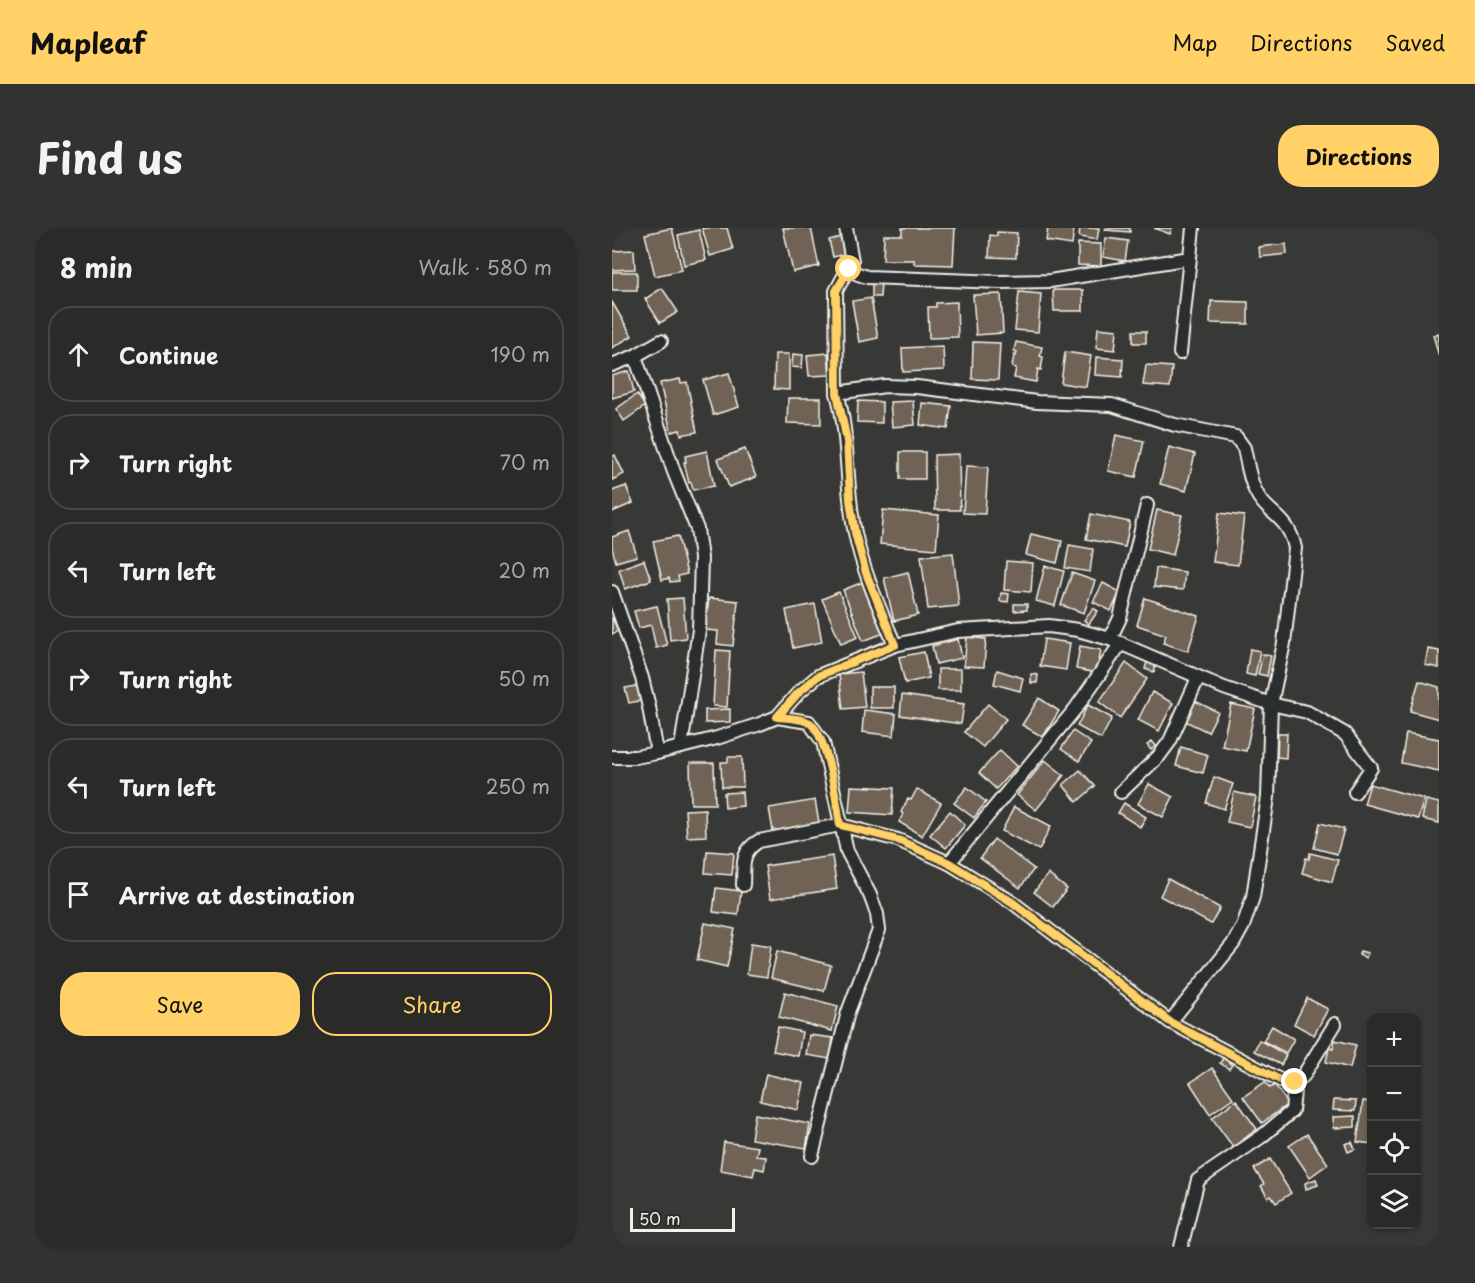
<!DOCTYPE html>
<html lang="en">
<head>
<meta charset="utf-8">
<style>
	body { margin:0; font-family:"Playpen Sans",sans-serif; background:#323230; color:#f1f3f6 }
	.controls { position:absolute; right:18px; bottom:18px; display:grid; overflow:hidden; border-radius:12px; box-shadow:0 2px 4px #0004 }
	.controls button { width:54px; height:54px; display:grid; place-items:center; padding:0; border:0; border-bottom:2px solid #464645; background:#2a2a28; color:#f1f3f6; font:30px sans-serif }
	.scale { position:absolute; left:18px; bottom:15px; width:105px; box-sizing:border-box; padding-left:6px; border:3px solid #f4f1e8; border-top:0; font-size:16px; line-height:21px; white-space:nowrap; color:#f4f1e8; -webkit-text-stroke:4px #2a2d2e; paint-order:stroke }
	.stop { position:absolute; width:18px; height:18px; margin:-14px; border:4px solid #ffd166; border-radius:50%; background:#fff }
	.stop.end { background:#ffd166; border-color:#fff; box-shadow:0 2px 6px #0008 }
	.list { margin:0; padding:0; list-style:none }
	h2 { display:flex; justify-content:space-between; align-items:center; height:78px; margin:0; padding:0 24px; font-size:26px }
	h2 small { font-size:20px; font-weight:400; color:#a5a7a8 }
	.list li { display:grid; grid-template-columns:39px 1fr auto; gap:18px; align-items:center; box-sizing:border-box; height:96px; margin:0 12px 12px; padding:0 12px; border:2px solid #464645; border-radius:24px }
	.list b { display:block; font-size:22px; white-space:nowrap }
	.list em { font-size:20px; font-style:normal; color:#a5a7a8 }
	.actions { display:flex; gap:12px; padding:18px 24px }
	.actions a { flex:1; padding:14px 0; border:2px solid #ffd166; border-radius:24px; text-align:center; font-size:21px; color:#ffd166 }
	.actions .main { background:#ffd166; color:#111 }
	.icon { flex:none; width:33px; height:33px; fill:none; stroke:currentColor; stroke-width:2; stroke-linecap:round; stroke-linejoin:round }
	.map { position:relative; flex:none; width:827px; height:1019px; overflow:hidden; border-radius:24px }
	header { display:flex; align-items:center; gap:36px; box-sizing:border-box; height:84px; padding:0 30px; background:#ffd166; color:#111 }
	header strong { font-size:28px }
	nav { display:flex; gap:33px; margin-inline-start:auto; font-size:21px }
	.intro { display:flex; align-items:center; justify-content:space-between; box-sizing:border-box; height:144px; padding:0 36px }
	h1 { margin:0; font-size:42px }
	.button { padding:15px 27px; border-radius:24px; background:#ffd166; color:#111; font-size:21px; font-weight:700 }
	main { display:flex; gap:36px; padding:0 36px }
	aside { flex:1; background:#2a2a28; border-radius:24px; box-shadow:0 2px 4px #0004 }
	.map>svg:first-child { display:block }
	.building { fill:#706456; stroke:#f4f1e8; stroke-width:1.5 }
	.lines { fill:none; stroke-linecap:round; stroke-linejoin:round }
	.street-casing { stroke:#f4f1e8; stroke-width:16 }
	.street { stroke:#2a2d2e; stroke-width:12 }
	.route { stroke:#ffd166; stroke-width:8 }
</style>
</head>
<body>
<header>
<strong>Mapleaf</strong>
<nav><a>Map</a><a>Directions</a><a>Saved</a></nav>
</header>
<div class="intro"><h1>Find us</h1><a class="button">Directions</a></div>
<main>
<aside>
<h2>8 min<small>Walk · 580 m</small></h2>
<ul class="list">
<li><svg class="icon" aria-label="ahead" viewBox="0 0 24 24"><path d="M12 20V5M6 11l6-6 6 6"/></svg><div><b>Continue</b></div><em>190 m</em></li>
<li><svg class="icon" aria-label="right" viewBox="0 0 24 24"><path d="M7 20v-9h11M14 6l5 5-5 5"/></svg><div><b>Turn right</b></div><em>70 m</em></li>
<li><svg class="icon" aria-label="left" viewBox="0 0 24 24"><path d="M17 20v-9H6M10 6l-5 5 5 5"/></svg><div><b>Turn left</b></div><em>20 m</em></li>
<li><svg class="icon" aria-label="right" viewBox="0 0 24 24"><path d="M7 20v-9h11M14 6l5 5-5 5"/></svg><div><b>Turn right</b></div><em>50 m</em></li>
<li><svg class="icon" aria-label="left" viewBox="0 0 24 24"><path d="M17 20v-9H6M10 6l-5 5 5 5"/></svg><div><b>Turn left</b></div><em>250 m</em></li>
<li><svg class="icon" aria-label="arrive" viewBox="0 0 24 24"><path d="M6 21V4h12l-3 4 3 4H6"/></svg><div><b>Arrive at destination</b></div></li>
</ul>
<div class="actions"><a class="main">Save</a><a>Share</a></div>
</aside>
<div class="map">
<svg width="827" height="1019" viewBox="0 0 827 1019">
	<rect width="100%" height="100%" fill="#383836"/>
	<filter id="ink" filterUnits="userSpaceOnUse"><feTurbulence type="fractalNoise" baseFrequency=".0167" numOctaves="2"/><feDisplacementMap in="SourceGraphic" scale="12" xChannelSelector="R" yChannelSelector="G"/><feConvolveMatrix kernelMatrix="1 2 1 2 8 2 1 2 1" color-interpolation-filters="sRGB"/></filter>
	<g filter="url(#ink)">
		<g class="building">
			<path d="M 60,0 L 70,42 L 43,48 L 33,6 Z"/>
			<path d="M 90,0 L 115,0 L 121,21 L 98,28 Z"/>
			<path d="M 171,0 L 199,0 L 207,38 L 181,44 Z"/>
			<path d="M 290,0 L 343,0 L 341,37 L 302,36 L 302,32 L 271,32 L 272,7 L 290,7 Z"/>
			<path d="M 436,0 L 462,0 L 460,17 L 434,13 Z"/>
			<path d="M 468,0 L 487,0 L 485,12 L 467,9 Z"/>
			<path d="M 494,0 L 518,0 L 518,4 L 493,2 Z"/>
			<path d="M 542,0 L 560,0 L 558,6 Z"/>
			<path d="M 87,2 L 94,32 L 72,37 L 66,7 Z"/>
			<path d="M 385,4 L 405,5 L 404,30 L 377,29 L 378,7 L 385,8 Z"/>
			<path d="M 229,9 L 233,26 L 221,29 L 217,12 Z"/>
			<path d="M 494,10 L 516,13 L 513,33 L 491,29 Z"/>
			<path d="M 466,15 L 489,16 L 489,38 L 466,37 Z"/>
			<path d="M 674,16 L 675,26 L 648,29 L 647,19 Z"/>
			<path d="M 22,22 L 23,41 L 0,42 L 0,23 Z"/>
			<rect x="0" y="44" width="25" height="18"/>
			<path d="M 260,55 L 269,55 L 268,69 L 260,69 Z"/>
			<path d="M 50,60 L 66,84 L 48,95 L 33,71 Z"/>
			<path d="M 441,62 L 471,62 L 471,83 L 442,83 Z"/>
			<path d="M 407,64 L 429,66 L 426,104 L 403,102 Z"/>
			<path d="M 389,66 L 391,105 L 364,107 L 361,67 Z"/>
			<path d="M 259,70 L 266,110 L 247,114 L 240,73 Z"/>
			<path d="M 599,73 L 636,74 L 636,96 L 598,95 Z"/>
			<path d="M 0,74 L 20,108 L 0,120 Z"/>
			<path d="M 345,74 L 346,109 L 317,110 L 316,79 L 324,79 L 324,75 Z"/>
			<path d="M 486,100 L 505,102 L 503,122 L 484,120 Z"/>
			<rect x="521" y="103" width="13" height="12"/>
			<path d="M 827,105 L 827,128 L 821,107 Z"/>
			<path d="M 361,114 L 388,115 L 386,152 L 360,151 Z"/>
			<path d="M 404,114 L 430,119 L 428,128 L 431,129 L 429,142 L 426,141 L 424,154 L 402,150 L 404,140 L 400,139 L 402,127 L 404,128 L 405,124 L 402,123 Z"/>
			<path d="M 331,118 L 332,142 L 291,144 L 290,120 Z"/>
			<path d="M 453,124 L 479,128 L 474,159 L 449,155 Z"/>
			<path d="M 216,125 L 218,147 L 197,148 L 195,127 Z"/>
			<path d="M 163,126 L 177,126 L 177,162 L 162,161 Z"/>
			<path d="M 181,126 L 191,127 L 190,140 L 180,139 Z"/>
			<path d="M 484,129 L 511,131 L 510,149 L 483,147 Z"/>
			<path d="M 534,137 L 560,139 L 558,159 L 531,157 Z"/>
			<path d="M 17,143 L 22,164 L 0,170 L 0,148 Z"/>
			<path d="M 117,145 L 127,179 L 101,187 L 91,152 Z"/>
			<path d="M 68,151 L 69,155 L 75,154 L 85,204 L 69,207 L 68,202 L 59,204 L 48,155 Z"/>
			<path d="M 25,166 L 33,178 L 12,193 L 4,181 Z"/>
			<path d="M 176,170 L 209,170 L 209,196 L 175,195 Z"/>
			<path d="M 246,173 L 270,174 L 270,195 L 245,194 Z"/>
			<path d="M 301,173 L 303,197 L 280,199 L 278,174 Z"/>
			<path d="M 310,175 L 339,178 L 336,201 L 308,197 Z"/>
			<path d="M 504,207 L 532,213 L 524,249 L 496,243 Z"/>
			<path d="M 557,219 L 583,226 L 574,263 L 548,256 Z"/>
			<path d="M 133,221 L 144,249 L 117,259 L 106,231 Z"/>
			<path d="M 95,223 L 102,258 L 81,262 L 79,254 L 77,255 L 72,234 L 74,234 L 73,228 Z"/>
			<rect x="288" y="224" width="25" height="27"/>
			<path d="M 347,226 L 348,282 L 323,282 L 322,227 Z"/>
			<path d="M 3,227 L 12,246 L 0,252 L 0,229 Z"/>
			<path d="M 354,238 L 376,239 L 373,286 L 351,285 Z"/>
			<path d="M 14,258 L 21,275 L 0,284 L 0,263 Z"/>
			<path d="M 271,282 L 327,287 L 324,321 L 268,316 Z"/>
			<path d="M 545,282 L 570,287 L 561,327 L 536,321 Z"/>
			<path d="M 607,285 L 632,288 L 626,337 L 601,334 Z"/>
			<path d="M 479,286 L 518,294 L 513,319 L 474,311 Z"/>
			<path d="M 17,303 L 25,328 L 4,334 L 0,320 L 0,309 Z"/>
			<path d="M 419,306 L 450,313 L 445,335 L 414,327 Z"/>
			<path d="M 66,308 L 75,346 L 66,348 L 67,353 L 58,354 L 57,350 L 50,352 L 41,313 Z"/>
			<path d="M 457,317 L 481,321 L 478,344 L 453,340 Z"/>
			<path d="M 341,325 L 347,378 L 316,381 L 309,328 Z"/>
			<path d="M 32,332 L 39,352 L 13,361 L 7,341 Z"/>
			<path d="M 394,333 L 421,335 L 419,364 L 392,362 Z"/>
			<path d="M 433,338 L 452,343 L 443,378 L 424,373 Z"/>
			<path d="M 544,340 L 573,344 L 571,362 L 542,359 Z"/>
			<path d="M 296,344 L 306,387 L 282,393 L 272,350 Z"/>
			<path d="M 460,345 L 483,353 L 472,385 L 449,377 Z"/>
			<path d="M 251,354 L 272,405 L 251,413 L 231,362 Z"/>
			<path d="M 491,355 L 508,364 L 499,383 L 481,374 Z"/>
			<path d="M 227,364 L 246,409 L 229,416 L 210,371 Z"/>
			<path d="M 389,365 L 397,366 L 396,374 L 388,373 Z"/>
			<path d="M 71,370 L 74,410 L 58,412 L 55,371 Z"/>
			<path d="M 97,370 L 126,373 L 121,418 L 105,416 L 106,403 L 93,402 Z"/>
			<path d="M 533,370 L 587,388 L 576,423 L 551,415 L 554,407 L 525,397 Z"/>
			<path d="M 203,376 L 210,414 L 181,420 L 174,382 Z"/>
			<path d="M 402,376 L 415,376 L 415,382 L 402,383 Z"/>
			<path d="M 45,378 L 55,417 L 44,420 L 39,397 L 27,400 L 22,383 Z"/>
			<path d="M 481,380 L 486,383 L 477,396 L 472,392 Z"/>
			<path d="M 0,389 L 6,403 L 0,406 Z"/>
			<path d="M 355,409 L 374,411 L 372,439 L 352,438 Z"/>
			<path d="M 346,411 L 350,430 L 324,436 L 320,418 Z"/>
			<path d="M 432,411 L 458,415 L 454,442 L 428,438 Z"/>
			<path d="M 468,418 L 489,422 L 485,445 L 464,441 Z"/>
			<path d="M 638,421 L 648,423 L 643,448 L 634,446 Z"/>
			<path d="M 816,421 L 827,423 L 827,440 L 813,437 Z"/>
			<path d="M 104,422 L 118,423 L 115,479 L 101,478 Z"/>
			<path d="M 312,424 L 317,450 L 293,455 L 287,429 Z"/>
			<path d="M 651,426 L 659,428 L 655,448 L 646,446 Z"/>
			<path d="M 535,434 L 544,436 L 542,444 L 533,441 Z"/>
			<path d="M 514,435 L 535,451 L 508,490 L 487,474 Z"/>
			<rect x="326" y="441" width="23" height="21"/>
			<path d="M 385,442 L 411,450 L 408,463 L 382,456 Z"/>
			<path d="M 249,444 L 253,479 L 231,481 L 227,446 Z"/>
			<path d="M 419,446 L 426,447 L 425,455 L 419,455 Z"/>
			<path d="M 807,453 L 827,459 L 827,491 L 798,483 Z"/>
			<path d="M 29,457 L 32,472 L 17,475 L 13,460 Z"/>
			<rect x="258" y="459" width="24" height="21"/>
			<path d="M 540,464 L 561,475 L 547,503 L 526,492 Z"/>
			<path d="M 290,467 L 352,476 L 349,496 L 288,487 Z"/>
			<path d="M 427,470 L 447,483 L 431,509 L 410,497 Z"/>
			<path d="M 583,473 L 606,484 L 596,504 L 573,493 Z"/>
			<path d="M 376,476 L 394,491 L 371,519 L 352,504 Z"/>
			<path d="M 619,476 L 643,481 L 634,523 L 610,518 Z"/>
			<path d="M 476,477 L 500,490 L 489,511 L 465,498 Z"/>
			<path d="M 118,481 L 118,494 L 93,495 L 93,482 Z"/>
			<path d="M 252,482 L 284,486 L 282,508 L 250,504 Z"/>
			<path d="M 461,503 L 479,515 L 467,533 L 449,521 Z"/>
			<path d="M 666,505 L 675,505 L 674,530 L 665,529 Z"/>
			<path d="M 794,505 L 827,511 L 827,543 L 789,535 Z"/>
			<path d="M 540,513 L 544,518 L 539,522 L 535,517 Z"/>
			<path d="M 569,519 L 596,527 L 591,545 L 564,538 Z"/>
			<path d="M 388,522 L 405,538 L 384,561 L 367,545 Z"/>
			<path d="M 116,529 L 130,529 L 131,559 L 110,559 L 109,534 L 116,534 Z"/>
			<path d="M 433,532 L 452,547 L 424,582 L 405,567 Z"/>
			<path d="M 78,535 L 102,535 L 103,576 L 79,576 Z"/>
			<path d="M 468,542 L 483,558 L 465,574 L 451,557 Z"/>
			<path d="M 602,549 L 621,556 L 612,581 L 594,575 Z"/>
			<path d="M 537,556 L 561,569 L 551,589 L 526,576 Z"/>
			<path d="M 758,556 L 812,571 L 806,591 L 752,576 Z"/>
			<path d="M 239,558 L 282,560 L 280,587 L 237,584 Z"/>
			<path d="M 355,559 L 374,574 L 362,590 L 342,575 Z"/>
			<path d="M 305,561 L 329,575 L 310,608 L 287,594 L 291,586 L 289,584 L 296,571 L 299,572 Z"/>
			<path d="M 130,564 L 131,578 L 113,580 L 112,565 Z"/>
			<path d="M 622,564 L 644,569 L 638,599 L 615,594 Z"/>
			<path d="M 203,572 L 207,595 L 161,603 L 157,580 Z"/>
			<path d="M 814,572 L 827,575 L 827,595 L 810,591 Z"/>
			<path d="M 512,575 L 534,589 L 528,599 L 506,585 Z"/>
			<path d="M 402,579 L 439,598 L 427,622 L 390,603 Z"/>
			<path d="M 93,581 L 94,608 L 75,609 L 73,582 Z"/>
			<path d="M 338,583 L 353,597 L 334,620 L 318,607 Z"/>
			<path d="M 708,595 L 732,601 L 725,626 L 702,620 Z"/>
			<path d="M 382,611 L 422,641 L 408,660 L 368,630 Z"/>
			<path d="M 95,623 L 122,625 L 120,647 L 93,645 Z"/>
			<path d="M 698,625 L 726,632 L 720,654 L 690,645 L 694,630 L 697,631 Z"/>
			<path d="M 220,628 L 225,661 L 158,671 L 153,638 Z"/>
			<path d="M 436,646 L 455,661 L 441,679 L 422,664 Z"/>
			<path d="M 556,651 L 608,680 L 599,696 L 548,668 Z"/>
			<path d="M 104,660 L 129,663 L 126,687 L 101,684 Z"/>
			<path d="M 93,695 L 123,701 L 115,739 L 85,732 Z"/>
			<path d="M 139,715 L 159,718 L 155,749 L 135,746 Z"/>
			<path d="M 165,723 L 219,737 L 212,763 L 159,750 Z"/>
			<path d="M 748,723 L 756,725 L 754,730 L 747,727 Z"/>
			<path d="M 173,764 L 226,778 L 220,803 L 167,789 Z"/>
			<path d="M 695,770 L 716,781 L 702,807 L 682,796 Z"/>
			<path d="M 660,798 L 682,811 L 674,825 L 651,813 Z"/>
			<path d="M 166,799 L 190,804 L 186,828 L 161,823 Z"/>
			<path d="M 197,807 L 221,810 L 218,831 L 194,827 Z"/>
			<path d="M 647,812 L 674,827 L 669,837 L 642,823 Z"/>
			<path d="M 723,812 L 744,817 L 738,840 L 714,834 L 717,820 L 721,821 Z"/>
			<path d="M 611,830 L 620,837 L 617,841 L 608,835 Z"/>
			<path d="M 600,840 L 621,870 L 598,886 L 578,855 Z"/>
			<path d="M 154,846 L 192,855 L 186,882 L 148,873 Z"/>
			<path d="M 653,854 L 658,860 L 663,857 L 676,876 L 650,895 L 631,869 Z"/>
			<path d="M 624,872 L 645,901 L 621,919 L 600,890 Z"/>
			<path d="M 722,872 L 744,873 L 743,883 L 721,882 Z"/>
			<path d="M 751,873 L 760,874 L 760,916 L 745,914 Z"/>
			<path d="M 143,886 L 198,896 L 194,920 L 139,911 Z"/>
			<path d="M 743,888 L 743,899 L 722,900 L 721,889 Z"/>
			<path d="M 695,906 L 716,936 L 698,949 L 677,918 Z"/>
			<path d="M 112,914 L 146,919 L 144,928 L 154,929 L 152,942 L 143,940 L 141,948 L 108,942 Z"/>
			<path d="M 740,914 L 743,921 L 736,924 L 733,916 Z"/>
			<path d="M 658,931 L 679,965 L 664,975 L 659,968 L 656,970 L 649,958 L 652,956 L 642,941 Z"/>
			<path d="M 704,951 L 706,957 L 694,961 L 693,955 Z"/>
		</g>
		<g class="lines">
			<defs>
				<g id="street">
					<path d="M 237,41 L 246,46 L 255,49 L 388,54 L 438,53 L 578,30"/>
					<path d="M 568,125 L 581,0"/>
					<path d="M 23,128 L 62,244 L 85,301 L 89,330 L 87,402 L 69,519"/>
					<path d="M 0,137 L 23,128 L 49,113"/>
					<path d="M 225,165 L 224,63 L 240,33 L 234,0"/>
					<path d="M 0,364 L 30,450 L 37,479 L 45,525"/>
					<path d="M 498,411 L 508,390 L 535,277"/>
					<path d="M 283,417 C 268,381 251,344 243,305 C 233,259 238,211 225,165 L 273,158 L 305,159 L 425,174 L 500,177 L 563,197 L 624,209 L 632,220 C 635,233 637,250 643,262 C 654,287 676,286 683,320 L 672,415 L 659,476 L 656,569 L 641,669 L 631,698 L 621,716 L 558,794"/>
					<path d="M 165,489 L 197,494 L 211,514 L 235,623 L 258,667 L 265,686 L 267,702 L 236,784 L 200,928"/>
					<path d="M 0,529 L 23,529 L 45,525 L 105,510 L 148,496 L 165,489 L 187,464 L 206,448 L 283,417 L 346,403 L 437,398 L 466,402 L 498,411 L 612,460 L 659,476 L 695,484 L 733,506 L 759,540 L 743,564"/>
					<path d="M 509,564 L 547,528 L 558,513 L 586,450"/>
					<path d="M 337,635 L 464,480 L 509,415"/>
					<path d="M 131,657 C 132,638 128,624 147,613 L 228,597 L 286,612 L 337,635 L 400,674 L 558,794 L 668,852 C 678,856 683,855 691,848 L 723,796"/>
					<path d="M 569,1019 L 586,952 L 649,909 L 680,883 L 683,854"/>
				</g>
			</defs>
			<use href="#street" class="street-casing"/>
			<use href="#street" class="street"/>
		</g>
	</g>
	<g class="lines" filter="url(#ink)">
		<path class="route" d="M 237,41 L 224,63 L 225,165 L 235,213 L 238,272 L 243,305 L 254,345 L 283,417 L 206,448 L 187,464 L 165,489 C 175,490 190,490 198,495 C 215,507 225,575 228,597 L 286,612 L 337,635 L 400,674 L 558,794 L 668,852 L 676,855 L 683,854"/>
	</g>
</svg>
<div class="controls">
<button>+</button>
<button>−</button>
<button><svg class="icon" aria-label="locate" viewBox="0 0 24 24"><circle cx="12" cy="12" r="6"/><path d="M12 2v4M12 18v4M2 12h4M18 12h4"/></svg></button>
<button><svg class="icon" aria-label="layers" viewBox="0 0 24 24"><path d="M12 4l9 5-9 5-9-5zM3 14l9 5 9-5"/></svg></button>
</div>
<div class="scale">50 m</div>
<div class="stop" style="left:237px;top:41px"></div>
<div class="stop end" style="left:683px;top:854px"></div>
</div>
</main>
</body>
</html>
